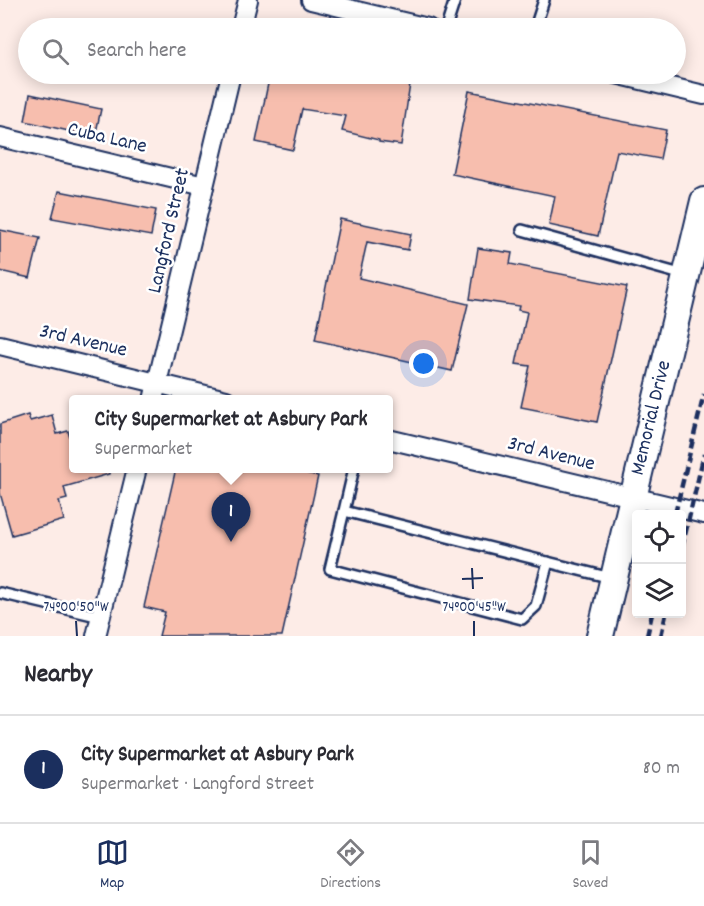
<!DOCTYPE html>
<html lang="en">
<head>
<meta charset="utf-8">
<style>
	body { margin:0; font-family:Dekko,sans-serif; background:#f2f2f3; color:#2b2b33 }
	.controls { position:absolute; right:18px; bottom:18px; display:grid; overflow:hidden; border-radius:6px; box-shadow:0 3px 15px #0003 }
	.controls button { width:54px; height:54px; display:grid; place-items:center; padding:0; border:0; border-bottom:2px solid #e1e1e2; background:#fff; color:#2b2b33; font:30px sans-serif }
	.you { position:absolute; left:424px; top:364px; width:21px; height:21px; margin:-15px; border:4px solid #fff; border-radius:50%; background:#1a73e8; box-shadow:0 0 0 9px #1a73e833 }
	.badge { display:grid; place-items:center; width:39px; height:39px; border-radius:50%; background:#1b2f5e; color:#fff; font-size:20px; font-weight:700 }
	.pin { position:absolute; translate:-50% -50px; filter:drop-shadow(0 2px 3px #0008) }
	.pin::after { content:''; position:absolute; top:32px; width:21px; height:18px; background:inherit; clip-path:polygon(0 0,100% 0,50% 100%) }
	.popup { position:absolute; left:69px; top:395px; width:324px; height:78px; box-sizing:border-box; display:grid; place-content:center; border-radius:6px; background:#fff; filter:drop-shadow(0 2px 4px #0005); font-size:20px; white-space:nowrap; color:#7c7c81 }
	.popup b { font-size:22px; color:#2b2b33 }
	.popup::after { content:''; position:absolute; left:50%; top:100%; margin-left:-12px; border:12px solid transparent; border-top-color:#fff }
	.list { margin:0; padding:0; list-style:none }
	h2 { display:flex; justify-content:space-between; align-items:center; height:78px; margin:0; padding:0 24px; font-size:26px }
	h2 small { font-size:20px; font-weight:400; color:#7c7c81 }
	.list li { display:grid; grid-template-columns:39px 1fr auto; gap:18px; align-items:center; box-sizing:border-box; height:108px; padding:0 24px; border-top:2px solid #e1e1e2 }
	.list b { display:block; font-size:22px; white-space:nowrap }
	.list p { margin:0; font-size:20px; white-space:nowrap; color:#7c7c81 }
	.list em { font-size:20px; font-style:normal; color:#7c7c81 }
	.icon { flex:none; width:33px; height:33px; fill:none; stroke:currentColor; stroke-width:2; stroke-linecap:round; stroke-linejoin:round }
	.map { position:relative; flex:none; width:704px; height:636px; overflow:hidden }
	.search { position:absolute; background:#fff; box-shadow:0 3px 15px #0003; left:18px; right:18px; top:18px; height:66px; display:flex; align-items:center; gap:15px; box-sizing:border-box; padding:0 21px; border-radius:33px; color:#7c7c81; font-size:22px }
	.sheet { height:186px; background:#fff }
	nav { display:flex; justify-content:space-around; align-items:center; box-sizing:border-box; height:84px; border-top:2px solid #e1e1e2; background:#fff; font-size:16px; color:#7c7c81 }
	nav a { display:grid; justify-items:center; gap:3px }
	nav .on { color:#1b2f5e }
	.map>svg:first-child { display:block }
	.building { fill:#f7beae; stroke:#1b2f5e; stroke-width:1.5 }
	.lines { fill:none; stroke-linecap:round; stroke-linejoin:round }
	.lane-casing { stroke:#1b2f5e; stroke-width:14 }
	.street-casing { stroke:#1b2f5e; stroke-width:22 }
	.secondary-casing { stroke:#1b2f5e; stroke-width:30 }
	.lane { stroke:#fff; stroke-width:9 }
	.street { stroke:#fff; stroke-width:18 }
	.secondary { stroke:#fff; stroke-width:26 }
	.rail { stroke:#1b2f5e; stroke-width:4.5; stroke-dasharray:9 4.5; stroke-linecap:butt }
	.ticks { fill:none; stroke:#1b2f5e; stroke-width:2 }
	.labels { text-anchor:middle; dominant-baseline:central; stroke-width:5; stroke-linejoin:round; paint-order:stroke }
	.street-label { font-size:21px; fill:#1b2f5e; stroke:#fff }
	.ticks-label { font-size:15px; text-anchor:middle; fill:#1b2f5e; stroke:#fff; stroke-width:5; stroke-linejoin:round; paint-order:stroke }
</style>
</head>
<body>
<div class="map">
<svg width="704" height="636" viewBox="0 0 704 636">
	<rect width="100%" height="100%" fill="#fdece7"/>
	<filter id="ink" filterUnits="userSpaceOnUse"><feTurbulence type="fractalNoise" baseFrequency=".0167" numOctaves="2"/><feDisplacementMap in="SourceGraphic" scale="12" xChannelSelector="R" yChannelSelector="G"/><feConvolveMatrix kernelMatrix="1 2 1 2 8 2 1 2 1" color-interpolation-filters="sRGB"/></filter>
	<g filter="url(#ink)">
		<g class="building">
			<path d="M 270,74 L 364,74 L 379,77 L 378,80 L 410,84 L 401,145 L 379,142 L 379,140 L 342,131 L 346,116 L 302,109 L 293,150 L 256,142 Z"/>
			<path d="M 469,91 L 666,130 L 660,159 L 617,151 L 598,236 L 549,225 L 555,196 L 452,174 Z"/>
			<path d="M 30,94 L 101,109 L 95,137 L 25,121 Z"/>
			<path d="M 59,191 L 156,210 L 151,236 L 52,218 Z"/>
			<path d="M 340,219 L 411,234 L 408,250 L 367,242 L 359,278 L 468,304 L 452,371 L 315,340 Z"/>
			<path d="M 0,230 L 40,238 L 30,278 L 0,271 Z"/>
			<path d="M 478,248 L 512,253 L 510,264 L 627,287 L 597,422 L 521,407 L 530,366 L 516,364 L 527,312 L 518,310 L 519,306 L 470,299 Z"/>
			<path d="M 28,415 L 30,421 L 52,415 L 57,434 L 68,431 L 74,451 L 74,468 L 109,468 L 109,474 L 64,487 L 67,499 L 59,501 L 64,520 L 12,535 L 0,493 L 0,424 Z"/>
			<path d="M 176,468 L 284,468 L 318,476 L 282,636 L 159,636 L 165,612 L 144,607 Z"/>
		</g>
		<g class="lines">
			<defs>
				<g id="lane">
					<path d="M 446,28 L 455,0"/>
					<path d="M 535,28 L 544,0"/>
					<path d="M 522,230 L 684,275"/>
					<path d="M 354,468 L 344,511 L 611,578"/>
					<path d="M 344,511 L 330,569 L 522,619 L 536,606 L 548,562"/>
					<path d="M 0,593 L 101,617"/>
				</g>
				<g id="street">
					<path d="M 311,0 L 428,28"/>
					<path d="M 241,28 L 248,0"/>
					<path d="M 616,74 L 704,95"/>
					<path d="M 0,137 L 204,186"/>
					<path d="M 0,345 L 226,400"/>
					<path d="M 153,400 L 231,74"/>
					<path d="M 388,439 L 704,514"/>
					<path d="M 96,636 L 137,468"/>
				</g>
				<g id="secondary">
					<path id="s1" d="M 600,636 L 704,201"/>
				</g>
			</defs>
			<use href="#lane" class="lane-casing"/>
			<use href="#street" class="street-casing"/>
			<use href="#secondary" class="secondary-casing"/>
			<use href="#lane" class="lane"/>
			<use href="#street" class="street"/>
			<use href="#secondary" class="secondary"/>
			<g class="rail">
				<path d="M 675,514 L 704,394"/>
				<path d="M 682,548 L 704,454"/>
				<path d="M 647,636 L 652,614"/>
				<path d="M 661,636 L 666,614"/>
			</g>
		</g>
	</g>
	<path class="ticks" d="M 472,568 L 473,589M 462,579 L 483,578M 76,621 L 77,636M 474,621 L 474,636"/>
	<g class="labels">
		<g class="street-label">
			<text transform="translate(107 139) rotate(13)">Cuba Lane</text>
			<text transform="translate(170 231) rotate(-77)">Langford Street</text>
			<text transform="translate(83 342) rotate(13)">3rd Avenue</text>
			<text stroke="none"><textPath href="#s1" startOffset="224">Memorial Drive</textPath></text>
			<text transform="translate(551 455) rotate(14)">3rd Avenue</text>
		</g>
	</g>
	<g class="ticks-label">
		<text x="76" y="611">74°00'50"W</text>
		<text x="474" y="611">74°00'45"W</text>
	</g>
</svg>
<div class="controls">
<button><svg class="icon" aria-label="locate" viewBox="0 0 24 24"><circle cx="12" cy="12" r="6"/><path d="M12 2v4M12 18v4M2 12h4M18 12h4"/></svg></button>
<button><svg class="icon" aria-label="layers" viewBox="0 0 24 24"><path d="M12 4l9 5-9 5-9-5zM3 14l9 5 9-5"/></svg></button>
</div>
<div class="you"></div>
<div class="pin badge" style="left:231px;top:542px">1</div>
<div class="popup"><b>City Supermarket at Asbury Park</b>Supermarket</div>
<div class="search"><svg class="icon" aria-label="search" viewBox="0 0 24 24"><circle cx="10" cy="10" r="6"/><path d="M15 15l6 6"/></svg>Search here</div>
</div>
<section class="sheet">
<h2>Nearby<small></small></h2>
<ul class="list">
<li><span class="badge">1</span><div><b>City Supermarket at Asbury Park</b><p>Supermarket · Langford Street</p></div><em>80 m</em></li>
</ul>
</section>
<nav>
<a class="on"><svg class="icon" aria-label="map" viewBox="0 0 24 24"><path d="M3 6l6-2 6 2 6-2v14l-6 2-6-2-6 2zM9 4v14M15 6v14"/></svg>Map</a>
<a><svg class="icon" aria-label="directions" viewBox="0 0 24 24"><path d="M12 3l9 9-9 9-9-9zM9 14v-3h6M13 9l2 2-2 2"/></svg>Directions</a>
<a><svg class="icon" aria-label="saved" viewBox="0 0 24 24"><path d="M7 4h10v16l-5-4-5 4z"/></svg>Saved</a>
</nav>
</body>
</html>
